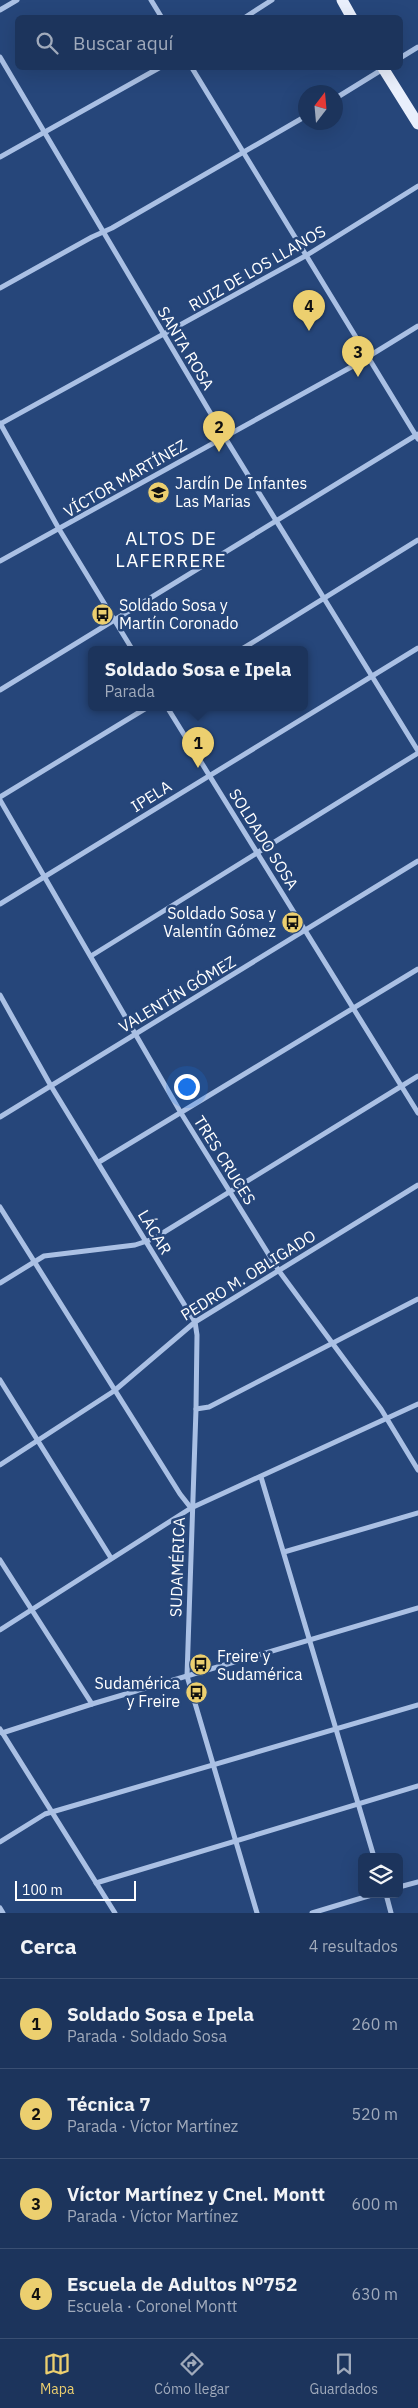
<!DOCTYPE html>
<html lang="es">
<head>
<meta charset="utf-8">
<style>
	body { margin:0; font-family:"IBM Plex Sans",sans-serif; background:#253c62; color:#f1f3f6 }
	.controls { position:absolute; right:15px; bottom:15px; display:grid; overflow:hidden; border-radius:8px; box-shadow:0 5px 20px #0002 }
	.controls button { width:45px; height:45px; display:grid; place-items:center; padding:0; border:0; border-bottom:1px solid #3a4f72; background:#1c345c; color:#f1f3f6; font:25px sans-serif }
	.compass { position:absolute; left:298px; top:85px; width:45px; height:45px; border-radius:50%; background:#1c345c; box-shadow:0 5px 20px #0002; rotate:16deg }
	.scale { position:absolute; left:15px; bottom:12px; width:121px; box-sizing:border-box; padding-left:5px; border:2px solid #fff; border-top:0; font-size:14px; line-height:18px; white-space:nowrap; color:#fff; -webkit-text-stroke:4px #26467a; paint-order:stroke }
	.you { position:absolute; left:186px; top:1086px; width:18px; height:18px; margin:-12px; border:4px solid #fff; border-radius:50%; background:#1a73e8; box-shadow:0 0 0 8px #1a73e833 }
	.badge { display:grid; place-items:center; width:32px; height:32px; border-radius:50%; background:#eccf6f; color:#111; font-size:16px; font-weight:700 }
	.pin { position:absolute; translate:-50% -41px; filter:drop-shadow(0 1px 2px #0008) }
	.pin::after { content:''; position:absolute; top:26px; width:18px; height:15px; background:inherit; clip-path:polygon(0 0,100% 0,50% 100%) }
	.popup { position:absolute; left:88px; top:646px; width:220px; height:65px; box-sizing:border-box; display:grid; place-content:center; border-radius:8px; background:#1c345c; filter:drop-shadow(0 1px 4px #0005); font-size:16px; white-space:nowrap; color:#a0aabb }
	.popup b { font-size:19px; color:#f1f3f6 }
	.popup::after { content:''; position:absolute; left:50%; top:100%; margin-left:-10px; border:10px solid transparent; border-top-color:#1c345c }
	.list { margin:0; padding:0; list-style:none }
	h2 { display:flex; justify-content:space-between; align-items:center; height:65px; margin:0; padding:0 20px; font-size:21px }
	h2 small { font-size:16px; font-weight:400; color:#a0aabb }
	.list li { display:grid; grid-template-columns:32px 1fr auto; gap:15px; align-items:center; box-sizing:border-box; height:90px; padding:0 20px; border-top:1px solid #3a4f72 }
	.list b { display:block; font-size:19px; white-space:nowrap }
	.list p { margin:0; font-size:16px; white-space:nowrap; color:#a0aabb }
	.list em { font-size:16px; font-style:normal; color:#a0aabb }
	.icon { flex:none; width:28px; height:28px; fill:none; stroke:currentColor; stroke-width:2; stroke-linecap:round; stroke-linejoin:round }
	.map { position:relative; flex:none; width:418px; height:1913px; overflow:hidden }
	.search { position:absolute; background:#1c345c; box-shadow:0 5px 20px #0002; left:15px; right:15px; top:15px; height:55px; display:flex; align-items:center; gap:12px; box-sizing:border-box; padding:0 18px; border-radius:8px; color:#a0aabb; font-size:19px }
	.sheet { height:425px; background:#1c345c }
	nav { display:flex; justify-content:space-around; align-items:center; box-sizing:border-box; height:70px; border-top:1px solid #3a4f72; background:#1c345c; font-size:14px; color:#a0aabb }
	nav a { display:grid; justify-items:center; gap:2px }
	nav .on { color:#eccf6f }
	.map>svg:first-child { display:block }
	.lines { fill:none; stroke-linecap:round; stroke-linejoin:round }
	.minor { stroke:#aac0e4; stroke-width:5 }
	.primary { stroke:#e9effc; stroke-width:11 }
	.labels { text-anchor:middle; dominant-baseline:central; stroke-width:5; stroke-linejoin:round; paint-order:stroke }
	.street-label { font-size:16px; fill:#fff; stroke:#26467a }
	.poi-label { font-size:16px; fill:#fff; stroke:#26467a; text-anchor:start }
	.quarter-label { font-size:19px; letter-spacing:1px; fill:#fff; stroke:#26467a }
</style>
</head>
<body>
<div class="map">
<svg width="418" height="1913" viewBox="0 0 418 1913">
	<rect width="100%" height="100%" fill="#26467a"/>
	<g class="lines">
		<g class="minor">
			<path d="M 151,0 L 162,18"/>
			<path d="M 0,10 L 17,0"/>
			<path d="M 244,18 L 272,0"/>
			<path d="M 0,57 L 224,436 L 418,751"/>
			<path d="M 400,58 L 418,47"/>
			<path d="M 192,68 L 418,439"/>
			<path d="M 336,98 L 383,69"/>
			<path d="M 0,157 L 159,68"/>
			<path d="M 0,288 L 92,237 L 112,228 L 306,116"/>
			<path d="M 0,423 L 59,529 L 132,649"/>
			<path d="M 0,424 L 307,255 L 418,186"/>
			<path d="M 0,561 L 353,366 L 418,326"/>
			<path d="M 242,649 L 418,540"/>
			<path d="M 0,690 L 418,434"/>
			<path d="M 167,707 L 418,1113"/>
			<path d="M 0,797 L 148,707"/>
			<path d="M 0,800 L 181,1113 L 279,1271 L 381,1409 L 418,1470"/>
			<path d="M 0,904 L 418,648"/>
			<path d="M 91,956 L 418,753"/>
			<path d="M 0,995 L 51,1086 L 195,1322 L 197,1335 L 196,1409 L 187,1676 L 257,1913"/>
			<path d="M 0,1117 L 418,861"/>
			<path d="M 99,1162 L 418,969"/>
			<path d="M 0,1207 L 180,1494 L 191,1508"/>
			<path d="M 0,1283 L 44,1256 L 135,1245 L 153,1239 L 418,1076"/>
			<path d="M 0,1380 L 111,1558"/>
			<path d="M 196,1409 L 209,1407 L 418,1299"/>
			<path d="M 0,1465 L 114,1391 L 195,1322 L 418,1185"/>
			<path d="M 261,1477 L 374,1857"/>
			<path d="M 284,1552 L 418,1513"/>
			<path d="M 0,1560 L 92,1704"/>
			<path d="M 0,1630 L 191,1508 L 418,1404"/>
			<path d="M 0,1729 L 115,1913"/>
			<path d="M 2,1733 L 92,1704 L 418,1608"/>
			<path d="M 0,1842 L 45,1814 L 418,1705"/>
			<path d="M 96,1883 L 418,1786"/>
			<path d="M 399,1887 L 418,1882"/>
			<path d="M 386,1894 L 391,1913"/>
			<path d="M 0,1908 L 3,1913"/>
			<path d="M 312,1913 L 375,1894"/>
		</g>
		<g class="primary">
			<path d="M 342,0 L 352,18"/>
			<path d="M 383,68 L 418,124"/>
		</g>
	</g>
	<defs>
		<symbol id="school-disc" viewBox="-11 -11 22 22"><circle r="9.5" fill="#eccf6f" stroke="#26467a"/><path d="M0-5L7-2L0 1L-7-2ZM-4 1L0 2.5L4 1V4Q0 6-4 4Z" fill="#111"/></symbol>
		<symbol id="bus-disc" viewBox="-11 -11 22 22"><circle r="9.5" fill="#eccf6f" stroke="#26467a"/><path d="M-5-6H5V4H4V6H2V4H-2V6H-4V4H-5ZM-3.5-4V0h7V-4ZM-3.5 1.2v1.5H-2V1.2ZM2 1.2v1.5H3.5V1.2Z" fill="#111"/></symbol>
	</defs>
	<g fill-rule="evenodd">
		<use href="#school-disc" x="146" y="480" width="25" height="25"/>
		<use href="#bus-disc" x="90" y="602" width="25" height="25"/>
		<use href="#bus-disc" x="280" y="910" width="25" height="25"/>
		<use href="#bus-disc" x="188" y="1652" width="25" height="25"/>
		<use href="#bus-disc" x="184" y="1680" width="25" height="25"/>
	</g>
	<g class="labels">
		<g class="street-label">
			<text transform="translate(257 268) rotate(-30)">RUIZ DE LOS LLANOS</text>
			<text transform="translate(186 348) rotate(59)">SANTA ROSA</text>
			<text transform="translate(125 478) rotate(-30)">VÍCTOR MARTÍNEZ</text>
			<text transform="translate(151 796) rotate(-32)">IPELA</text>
			<text transform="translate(264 839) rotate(58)">SOLDADO SOSA</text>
			<text transform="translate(177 994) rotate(-31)">VALENTÍN GÓMEZ</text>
			<text transform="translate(225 1160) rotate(58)">TRES CRUCES</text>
			<text transform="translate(155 1232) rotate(59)">LÁCAR</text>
			<text transform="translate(248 1275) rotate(-32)">PEDRO M. OBLIGADO</text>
			<text transform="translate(177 1567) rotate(-88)">SUDAMÉRICA</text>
		</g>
		<g class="poi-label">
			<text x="175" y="483">Jardín De Infantes<tspan x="175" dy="18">Las Marias</tspan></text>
			<text x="119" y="605">Soldado Sosa y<tspan x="119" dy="18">Martín Coronado</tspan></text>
			<text x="276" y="913" text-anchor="end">Soldado Sosa y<tspan x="276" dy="18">Valentín Gómez</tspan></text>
			<text x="217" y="1656">Freire y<tspan x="217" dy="18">Sudamérica</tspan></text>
			<text x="180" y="1683" text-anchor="end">Sudamérica<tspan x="180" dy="18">y Freire</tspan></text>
		</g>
		<g class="quarter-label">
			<text x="171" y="538">ALTOS DE<tspan x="171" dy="22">LAFERRERE</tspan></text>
		</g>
	</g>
</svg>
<div class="controls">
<button><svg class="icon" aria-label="layers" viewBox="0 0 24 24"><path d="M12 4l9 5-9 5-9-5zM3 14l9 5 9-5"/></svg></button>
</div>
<svg class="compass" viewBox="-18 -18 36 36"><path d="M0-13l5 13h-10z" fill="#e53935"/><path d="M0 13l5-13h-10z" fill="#a0aabb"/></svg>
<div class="scale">100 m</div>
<div class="you"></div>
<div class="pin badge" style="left:198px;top:768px">1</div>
<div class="popup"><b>Soldado Sosa e Ipela</b>Parada</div>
<div class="pin badge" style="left:219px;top:452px">2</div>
<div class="pin badge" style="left:358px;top:377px">3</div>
<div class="pin badge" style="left:309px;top:331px">4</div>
<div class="search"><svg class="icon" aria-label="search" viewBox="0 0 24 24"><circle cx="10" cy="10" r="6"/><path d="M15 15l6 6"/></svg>Buscar aquí</div>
</div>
<section class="sheet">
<h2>Cerca<small>4 resultados</small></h2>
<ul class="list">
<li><span class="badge">1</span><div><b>Soldado Sosa e Ipela</b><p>Parada · Soldado Sosa</p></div><em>260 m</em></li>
<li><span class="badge">2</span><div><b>Técnica 7</b><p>Parada · Víctor Martínez</p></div><em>520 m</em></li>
<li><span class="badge">3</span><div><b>Víctor Martínez y Cnel. Montt</b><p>Parada · Víctor Martínez</p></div><em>600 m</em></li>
<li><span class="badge">4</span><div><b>Escuela de Adultos Nº752</b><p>Escuela · Coronel Montt</p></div><em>630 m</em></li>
</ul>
</section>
<nav>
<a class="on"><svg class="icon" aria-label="map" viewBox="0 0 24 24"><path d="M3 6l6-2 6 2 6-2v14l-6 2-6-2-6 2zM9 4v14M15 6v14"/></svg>Mapa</a>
<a><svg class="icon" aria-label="directions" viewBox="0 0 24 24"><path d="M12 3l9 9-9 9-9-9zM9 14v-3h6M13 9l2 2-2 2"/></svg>Cómo llegar</a>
<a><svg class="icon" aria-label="saved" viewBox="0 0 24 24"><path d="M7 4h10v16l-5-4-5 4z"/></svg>Guardados</a>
</nav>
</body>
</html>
